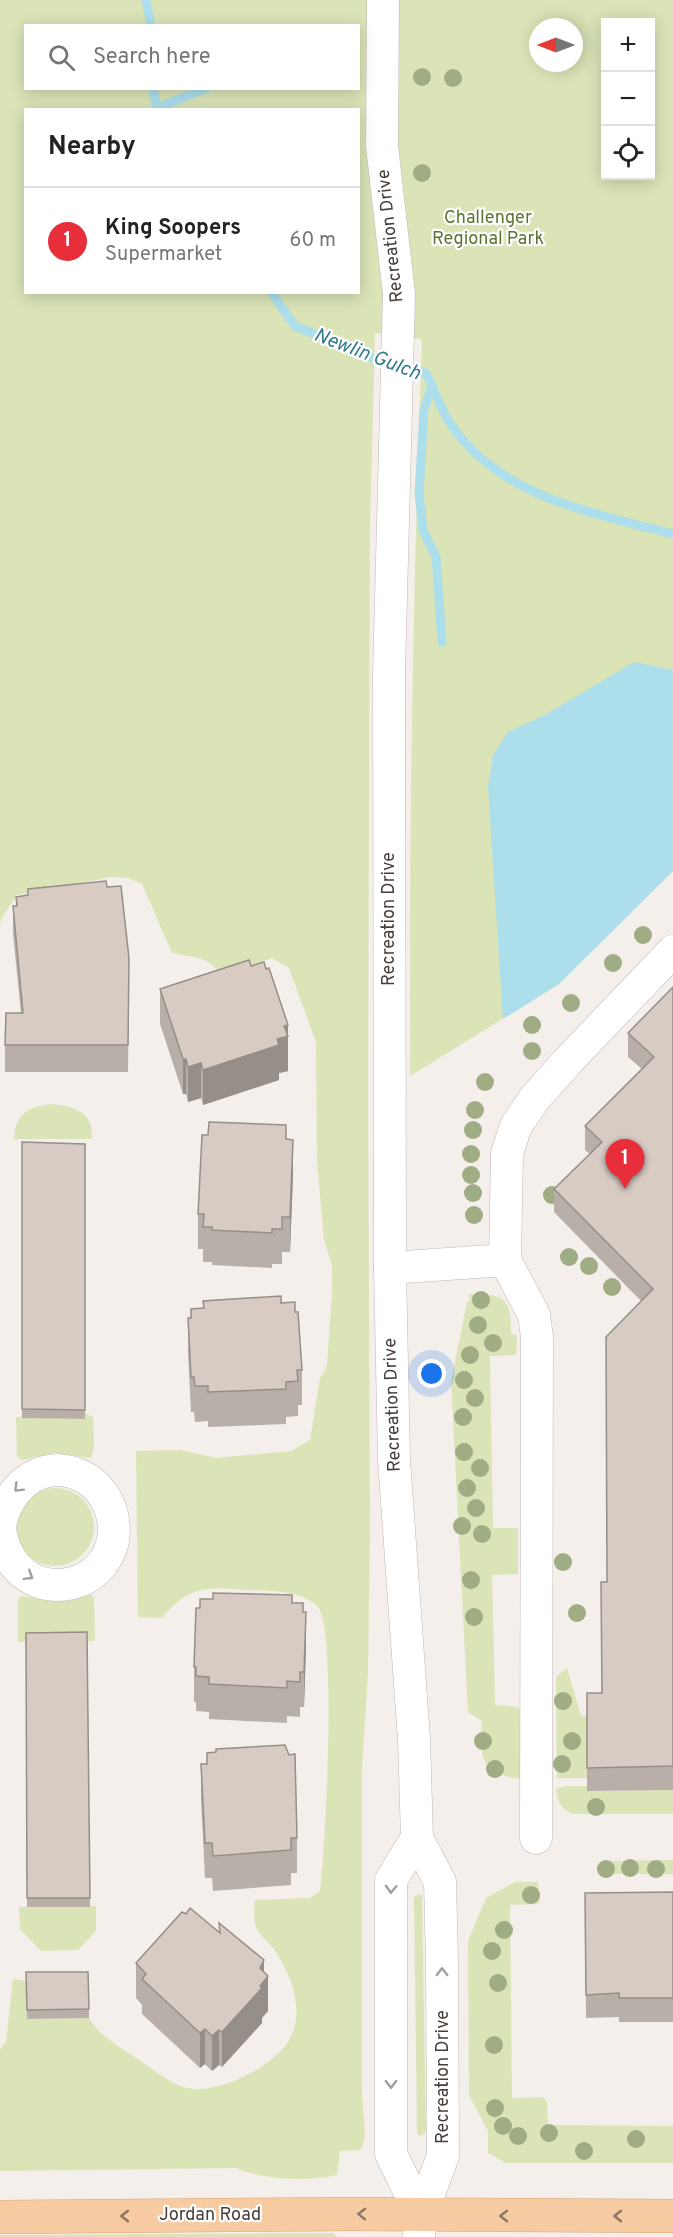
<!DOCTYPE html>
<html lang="en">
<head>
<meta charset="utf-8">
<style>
	body { margin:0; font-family:Overpass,sans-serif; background:#f2f2f2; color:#222 }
	.controls { position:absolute; right:18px; top:18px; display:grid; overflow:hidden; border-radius:0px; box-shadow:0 3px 15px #0003 }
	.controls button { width:54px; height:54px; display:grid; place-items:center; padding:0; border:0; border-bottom:2px solid #e0e0e0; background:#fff; color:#222; font:30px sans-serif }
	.compass { position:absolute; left:529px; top:18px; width:54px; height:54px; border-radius:50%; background:#fff; box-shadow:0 3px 15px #0003; rotate:270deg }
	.you { position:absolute; left:432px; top:1374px; width:21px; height:21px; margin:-15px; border:4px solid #fff; border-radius:50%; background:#1a73e8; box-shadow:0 0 0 9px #1a73e833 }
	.badge { display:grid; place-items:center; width:39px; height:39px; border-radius:50%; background:#e82d3b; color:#fff; font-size:20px; font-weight:700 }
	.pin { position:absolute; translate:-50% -50px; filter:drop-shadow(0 2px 3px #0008) }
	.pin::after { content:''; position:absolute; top:32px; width:21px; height:18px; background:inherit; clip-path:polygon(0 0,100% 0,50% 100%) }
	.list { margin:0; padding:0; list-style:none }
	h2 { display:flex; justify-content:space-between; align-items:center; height:78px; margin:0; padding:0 24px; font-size:26px }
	h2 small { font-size:20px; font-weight:400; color:#767676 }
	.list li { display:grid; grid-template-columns:39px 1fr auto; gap:18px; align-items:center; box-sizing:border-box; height:108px; padding:0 24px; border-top:2px solid #e0e0e0 }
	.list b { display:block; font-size:22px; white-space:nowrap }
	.list p { margin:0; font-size:20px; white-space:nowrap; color:#767676 }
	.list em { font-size:20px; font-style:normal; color:#767676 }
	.icon { flex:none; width:33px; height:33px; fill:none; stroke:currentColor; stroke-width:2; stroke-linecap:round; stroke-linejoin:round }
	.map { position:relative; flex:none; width:673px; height:2237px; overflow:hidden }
	.search { position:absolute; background:#fff; box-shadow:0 3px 15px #0003; left:24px; top:24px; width:336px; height:66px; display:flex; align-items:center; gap:15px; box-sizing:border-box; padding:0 21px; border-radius:0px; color:#767676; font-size:22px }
	.panel { position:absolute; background:#fff; box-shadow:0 3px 15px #0003; left:24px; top:108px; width:336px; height:186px; border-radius:0px }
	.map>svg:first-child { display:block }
	.green { fill:#dae4b7; fill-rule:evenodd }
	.water { fill:#acdfeb }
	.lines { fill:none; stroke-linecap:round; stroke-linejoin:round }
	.stream { stroke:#acdfeb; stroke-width:9 }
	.minor-casing { stroke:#c2b7b1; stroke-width:33 }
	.major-casing { stroke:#daa372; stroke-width:34 }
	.minor { stroke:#fff; stroke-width:32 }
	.major { stroke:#f6cba1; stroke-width:33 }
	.tree { fill:#9fac84 }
	.wall { fill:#b9afa9 }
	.shaded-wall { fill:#968e89 }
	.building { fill:#d7cbc4; stroke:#968e89; stroke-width:1.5 }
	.oneway { stroke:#a39e9c }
	.oneway2 { stroke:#8d7663 }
	.labels { text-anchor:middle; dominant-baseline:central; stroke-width:4.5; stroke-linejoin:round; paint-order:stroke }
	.park-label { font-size:18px; fill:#5a7530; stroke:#fff }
	.street-label { font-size:18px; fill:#473e39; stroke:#fff }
	.water-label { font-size:20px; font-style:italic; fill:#327b8c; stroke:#fff }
</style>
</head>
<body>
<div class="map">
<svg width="673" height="2237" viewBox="0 0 673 2237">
	<rect width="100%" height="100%" fill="#f4efea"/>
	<g class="green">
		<path d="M 0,0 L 673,0 L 673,871 L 559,984 L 410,1076 C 409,830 413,585 422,339 L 375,333 L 370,527 L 368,1092 L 370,1532 L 368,1672 L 362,1770 L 362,2091 L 365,2136 L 361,2150 L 340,2151 L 337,2175 C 306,2182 265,2180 236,2168 L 0,2171 L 0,2050 L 6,2042 L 13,1979 L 26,1981 L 27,2019 L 89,2018 C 98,2034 115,2044 130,2054 C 146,2064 162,2078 180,2086 C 211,2099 270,2069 288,2042 C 306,2014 292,1977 276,1952 C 271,1944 263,1939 258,1931 C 253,1923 254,1909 255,1900 L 310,1898 L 320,1891 C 325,1852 338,1626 317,1606 C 301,1590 268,1591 247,1590 C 206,1587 189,1585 162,1618 L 138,1617 L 136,1451 L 181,1450 L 216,1458 L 291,1451 L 310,1440 L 320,1378 L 327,1366 L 332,1291 L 332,1265 L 324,1240 L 317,1160 L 316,1042 L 289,968 L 272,958 L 222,976 C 208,955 194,958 172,953 L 142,884 L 128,878 L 112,877 L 17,895 L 1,919 L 0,926 ZM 606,22 L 650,22 L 650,176 L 606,176 ZM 26,26 L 358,26 L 358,88 L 26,88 ZM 538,27 L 574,27 L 574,63 L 538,63 ZM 26,110 L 358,110 L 358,292 L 26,292 Z"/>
		<path d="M 51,1104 C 74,1106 94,1112 92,1139 L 14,1139 C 15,1114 28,1107 51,1104 Z"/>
		<path d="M 469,1294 C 507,1294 511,1299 511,1334 L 517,1335 L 516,1355 L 490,1356 L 493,1528 L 518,1528 L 518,1574 L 492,1575 L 495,1705 L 518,1707 L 520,1710 L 520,1779 C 479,1772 480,1758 482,1721 L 468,1712 L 451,1382 L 467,1302 L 470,1301 Z"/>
		<path d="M 85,1413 L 93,1417 L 94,1447 L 91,1458 L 54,1453 L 22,1460 L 17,1456 L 16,1417 L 85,1419 Z"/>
		<circle cx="55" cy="1527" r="39"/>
		<path d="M 90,1594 L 94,1598 L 95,1641 L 18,1642 L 18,1599 L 22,1596 L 55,1601 Z"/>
		<path d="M 567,1668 L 581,1716 L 587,1716 L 587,1778 L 557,1778 L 556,1677 Z"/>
		<path d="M 566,1786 L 587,1786 L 588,1791 L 673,1790 L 673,1814 L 573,1814 C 561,1809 557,1801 556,1789 Z"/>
		<path d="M 673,1860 L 673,1874 L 602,1874 L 596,1867 L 602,1861 Z"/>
		<path d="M 515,1882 L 538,1882 L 540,1899 L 538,1904 L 510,1905 L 512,2098 L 543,2097 L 547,2102 L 548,2125 L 673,2126 L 673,2163 L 506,2163 L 488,2153 L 488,2131 L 469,2095 L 468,1941 L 486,1898 Z"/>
		<path d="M 420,1894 L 422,1896 L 426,2132 L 420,2136 L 417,2133 L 414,1897 Z"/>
		<path d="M 96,1906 L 96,1931 L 78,1950 L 41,1951 L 20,1929 L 19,1907 Z"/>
		<path d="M 333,2233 L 337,2237 L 0,2237 L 0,2235 Z"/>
	</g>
	<path class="water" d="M 634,662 L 673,670 L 673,871 L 559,984 L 503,1019 L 488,787 L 493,755 L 508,732 L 543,716 Z"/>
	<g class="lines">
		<g class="stream">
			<path d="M 146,0 L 151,26"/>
			<path d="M 153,88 L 157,110"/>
			<path d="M 157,108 L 207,88"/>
			<path d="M 271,292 L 295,326 L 375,359 L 426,373 C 434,390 441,410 452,426 C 502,498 594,513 673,534"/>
			<path d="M 432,385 L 424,410 L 419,493 L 423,530 L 436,557 L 442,642"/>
		</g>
		<defs>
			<g id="minor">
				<path d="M 383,0 L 382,146 L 399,294 L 389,673 L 390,1268 L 394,1460 L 414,1739 L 417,1838 L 440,1882 L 442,1961 L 443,2156 L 421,2215 L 419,2237"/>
				<path d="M 505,1260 L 534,1315 L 537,1337 L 536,1838"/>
				<path d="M 390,1268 L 505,1260 L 507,1153 L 516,1126 L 535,1098 L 568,1061 L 673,951"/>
				<path d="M 0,1527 C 7,1483 49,1453 90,1481 C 102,1490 111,1505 113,1519 C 124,1594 13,1615 0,1529"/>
				<path d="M 417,1838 L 391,1880 L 391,2154 L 421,2215"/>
			</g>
			<path id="major" d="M 0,2217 L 353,2214 L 673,2216"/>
		</defs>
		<use href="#minor" class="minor-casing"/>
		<use href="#major" class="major-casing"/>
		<use href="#minor" class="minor"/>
		<use href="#major" class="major"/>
	</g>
	<g class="tree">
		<circle cx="422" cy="77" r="9"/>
		<circle cx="453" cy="78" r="9"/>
		<circle cx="422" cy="173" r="9"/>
		<circle cx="643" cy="935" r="9"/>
		<circle cx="613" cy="963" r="9"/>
		<circle cx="571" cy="1003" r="9"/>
		<circle cx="532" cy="1025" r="9"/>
		<circle cx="532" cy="1051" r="9"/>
		<circle cx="485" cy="1082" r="9"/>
		<circle cx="475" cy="1110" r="9"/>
		<circle cx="473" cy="1130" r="9"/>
		<circle cx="471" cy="1154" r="9"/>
		<circle cx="471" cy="1175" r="9"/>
		<circle cx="473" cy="1193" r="9"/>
		<circle cx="552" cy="1195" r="9"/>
		<circle cx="474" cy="1215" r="9"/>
		<circle cx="569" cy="1257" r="9"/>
		<circle cx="589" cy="1266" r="9"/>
		<circle cx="612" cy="1287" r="9"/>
		<circle cx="481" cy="1300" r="9"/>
		<circle cx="478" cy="1325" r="9"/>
		<circle cx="493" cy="1343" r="9"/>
		<circle cx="470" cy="1355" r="9"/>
		<circle cx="464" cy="1380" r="9"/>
		<circle cx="475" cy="1398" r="9"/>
		<circle cx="463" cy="1417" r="9"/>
		<circle cx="464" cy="1452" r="9"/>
		<circle cx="480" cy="1468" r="9"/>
		<circle cx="467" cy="1488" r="9"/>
		<circle cx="476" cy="1508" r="9"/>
		<circle cx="462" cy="1526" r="9"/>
		<circle cx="482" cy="1534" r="9"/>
		<circle cx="563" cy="1562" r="9"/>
		<circle cx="471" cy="1580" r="9"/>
		<circle cx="577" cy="1613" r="9"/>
		<circle cx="474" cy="1617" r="9"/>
		<circle cx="563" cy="1701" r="9"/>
		<circle cx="483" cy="1741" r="9"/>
		<circle cx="572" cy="1741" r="9"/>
		<circle cx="562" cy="1764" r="9"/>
		<circle cx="495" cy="1769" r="9"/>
		<circle cx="596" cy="1807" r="9"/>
		<circle cx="630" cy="1868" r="9"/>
		<circle cx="606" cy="1869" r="9"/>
		<circle cx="656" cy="1869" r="9"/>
		<circle cx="531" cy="1895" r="9"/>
		<circle cx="504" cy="1930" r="9"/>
		<circle cx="492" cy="1951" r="9"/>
		<circle cx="498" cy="1983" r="9"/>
		<circle cx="494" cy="2045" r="9"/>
		<circle cx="495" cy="2108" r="9"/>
		<circle cx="503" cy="2126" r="9"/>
		<circle cx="549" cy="2133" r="9"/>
		<circle cx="518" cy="2136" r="9"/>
		<circle cx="636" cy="2139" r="9"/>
		<circle cx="584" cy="2151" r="9"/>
	</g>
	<g class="wall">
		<path d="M 28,889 L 129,985 L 128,1072 L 5,1072 L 5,1045 L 21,1013 L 13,934 L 13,906 L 16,906 L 16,897 L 28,895 Z"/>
		<path d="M 251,966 L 288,1060 L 288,1071 L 279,1073 L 279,1080 L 203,1105 L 201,1098 L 188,1102 L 186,1094 L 183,1094 L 160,1024 L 160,989 Z"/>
		<path d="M 673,987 L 673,1790 L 587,1791 L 587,1693 L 601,1693 L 607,1582 L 641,1301 L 554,1212 L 554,1189 L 590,1154 L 585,1150 L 585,1126 L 642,1069 L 628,1057 L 628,1033 Z"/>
		<path d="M 286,1139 L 293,1175 L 290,1252 L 282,1252 L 282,1264 L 272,1264 L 272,1268 L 212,1265 L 212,1262 L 203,1262 L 203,1249 L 198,1249 L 198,1214 Z"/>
		<path d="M 22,1142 L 85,1144 L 85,1419 L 22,1418 Z"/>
		<path d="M 203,1301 L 281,1303 L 295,1312 L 302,1370 L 302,1405 L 298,1405 L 298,1416 L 286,1417 L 286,1424 L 208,1427 L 208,1421 L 195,1422 L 194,1412 L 191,1412 L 188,1353 L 188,1318 L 191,1318 L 203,1308 Z"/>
		<path d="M 292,1603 L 303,1612 L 306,1647 L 304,1707 L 300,1707 L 300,1717 L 287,1716 L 287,1723 L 209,1719 L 209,1712 L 196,1711 L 196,1702 L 194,1702 L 194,1667 L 200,1608 Z"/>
		<path d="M 87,1632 L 90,1907 L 27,1907 L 26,1633 Z"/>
		<path d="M 207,1753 L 297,1838 L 297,1873 L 291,1873 L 291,1885 L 213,1891 L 212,1878 L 205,1878 L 201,1799 L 201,1764 L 207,1764 Z"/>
		<path d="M 673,1892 L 673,2022 L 619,2022 L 619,2017 L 586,2018 L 585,1893 Z"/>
		<path d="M 219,1923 L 264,1972 L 268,2011 L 262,2018 L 262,2023 L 222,2067 L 219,2065 L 212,2071 L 205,2064 L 200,2068 L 142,2014 L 142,2005 L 136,1998 L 136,1963 L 219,1933 Z"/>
		<path d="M 26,1972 L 88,1972 L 89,2018 L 27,2019 Z"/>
	</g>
	<g class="shaded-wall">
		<path d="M 288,1025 L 288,1071 L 279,1073 L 279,1080 L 203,1105 L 203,1070 L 277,1039 L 284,1026 Z"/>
		<rect x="183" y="1059" width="3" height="35"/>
		<path d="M 201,1063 L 201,1098 L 188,1102 L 188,1067 Z"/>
		<path d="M 293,1140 L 293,1175 L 290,1252 L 290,1217 Z"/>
		<path d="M 306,1612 L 306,1647 L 304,1707 L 304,1672 Z"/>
		<path d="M 264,1960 L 264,1980 L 268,1976 L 268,2011 L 262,2018 L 262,2023 L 222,2067 L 222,2032 Z"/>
		<path d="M 205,2029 L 205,2064 L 200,2068 L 200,2033 Z"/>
		<path d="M 219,2030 L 219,2065 L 212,2071 L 212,2036 Z"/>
	</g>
	<g class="building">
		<path d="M 106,881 L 107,887 L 121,886 L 129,958 L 128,1045 L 5,1045 L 6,1013 L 23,1013 L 13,906 L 17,906 L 16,897 L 28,895 L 28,889 Z"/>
		<path d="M 249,960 L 251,966 L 264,962 L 266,969 L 269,968 L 288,1025 L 284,1026 L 288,1036 L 277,1039 L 279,1045 L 203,1070 L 201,1063 L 188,1067 L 186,1059 L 183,1059 L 160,989 Z"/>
		<path d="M 673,987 L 673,1766 L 587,1768 L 587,1693 L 602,1693 L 601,1582 L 607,1582 L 606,1337 L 653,1289 L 554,1189 L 602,1142 L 585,1126 L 654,1057 L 628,1033 Z"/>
		<path d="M 209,1122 L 286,1125 L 286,1139 L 293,1140 L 290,1217 L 282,1217 L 282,1229 L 272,1229 L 272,1233 L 212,1230 L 212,1227 L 203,1227 L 204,1214 L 198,1214 L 202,1135 L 208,1135 Z"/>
		<path d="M 22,1142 L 85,1144 L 85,1410 L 22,1409 Z"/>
		<path d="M 281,1296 L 281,1303 L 295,1302 L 295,1312 L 298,1312 L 302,1370 L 297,1370 L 298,1381 L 286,1382 L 286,1389 L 208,1392 L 208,1386 L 195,1386 L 194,1377 L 191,1377 L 188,1318 L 191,1318 L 191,1309 L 204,1308 L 203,1301 Z"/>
		<path d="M 213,1593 L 292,1595 L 292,1603 L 303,1603 L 303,1612 L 306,1612 L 304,1672 L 300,1672 L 300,1682 L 287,1681 L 287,1688 L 209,1684 L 209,1677 L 196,1676 L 196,1667 L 194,1667 L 196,1608 L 200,1608 L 200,1599 L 213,1599 Z"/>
		<path d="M 87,1632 L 90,1898 L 27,1898 L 26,1633 Z"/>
		<path d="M 285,1745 L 289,1755 L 295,1754 L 297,1838 L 291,1838 L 291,1850 L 213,1856 L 212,1843 L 205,1843 L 201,1764 L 207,1764 L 207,1753 L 216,1752 L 216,1749 Z"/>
		<path d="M 673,1892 L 673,1998 L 619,1998 L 619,1993 L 586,1995 L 585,1893 Z"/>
		<path d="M 190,1908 L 220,1933 L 219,1923 L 264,1960 L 260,1968 L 268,1976 L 260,1986 L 262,1988 L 222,2032 L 219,2030 L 212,2036 L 205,2029 L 200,2033 L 142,1979 L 146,1974 L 136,1963 L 182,1912 L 186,1914 Z"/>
		<path d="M 26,1972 L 88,1972 L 89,2009 L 27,2010 Z"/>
	</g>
	<defs><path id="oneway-chevron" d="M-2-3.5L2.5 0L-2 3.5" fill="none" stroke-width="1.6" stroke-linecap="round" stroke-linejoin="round" transform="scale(1.5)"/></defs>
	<g class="oneway">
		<use href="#oneway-chevron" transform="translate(18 1488) rotate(135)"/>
		<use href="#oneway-chevron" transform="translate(29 1576) rotate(32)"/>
		<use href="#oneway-chevron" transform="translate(391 1889) rotate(93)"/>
		<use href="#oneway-chevron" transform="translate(442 1972) rotate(-90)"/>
		<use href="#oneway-chevron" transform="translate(391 2084) rotate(89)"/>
	</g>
	<g class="oneway2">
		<use href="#oneway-chevron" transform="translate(362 2214) rotate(-179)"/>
		<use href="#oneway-chevron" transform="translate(125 2216) rotate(180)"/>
		<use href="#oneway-chevron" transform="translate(504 2216) rotate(-180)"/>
		<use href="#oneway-chevron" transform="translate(618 2216) rotate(180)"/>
	</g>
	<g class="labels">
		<g class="park-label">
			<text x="488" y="218">Challenger<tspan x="488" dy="21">Regional Park</tspan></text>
		</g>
		<g class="street-label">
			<text transform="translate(391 236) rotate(-96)">Recreation Drive</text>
			<text transform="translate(389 919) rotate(-90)">Recreation Drive</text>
			<text transform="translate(393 1405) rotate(-92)">Recreation Drive</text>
			<text transform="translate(443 2077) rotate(-90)">Recreation Drive</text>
			<text x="210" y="2215">Jordan Road</text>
		</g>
		<g class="water-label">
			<text transform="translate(367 355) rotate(21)">Newlin Gulch</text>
		</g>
	</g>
</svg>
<div class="controls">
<button>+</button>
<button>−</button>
<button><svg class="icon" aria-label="locate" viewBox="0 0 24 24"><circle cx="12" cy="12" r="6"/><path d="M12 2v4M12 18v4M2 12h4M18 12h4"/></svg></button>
</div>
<svg class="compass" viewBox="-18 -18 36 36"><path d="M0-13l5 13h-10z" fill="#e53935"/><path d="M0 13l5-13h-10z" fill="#767676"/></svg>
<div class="you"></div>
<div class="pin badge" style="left:625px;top:1189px">1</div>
<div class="search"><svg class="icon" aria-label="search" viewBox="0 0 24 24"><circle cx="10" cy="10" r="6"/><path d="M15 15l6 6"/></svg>Search here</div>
<section class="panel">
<h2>Nearby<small></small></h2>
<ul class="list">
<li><span class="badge">1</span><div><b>King Soopers</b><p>Supermarket</p></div><em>60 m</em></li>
</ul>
</section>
</div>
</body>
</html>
